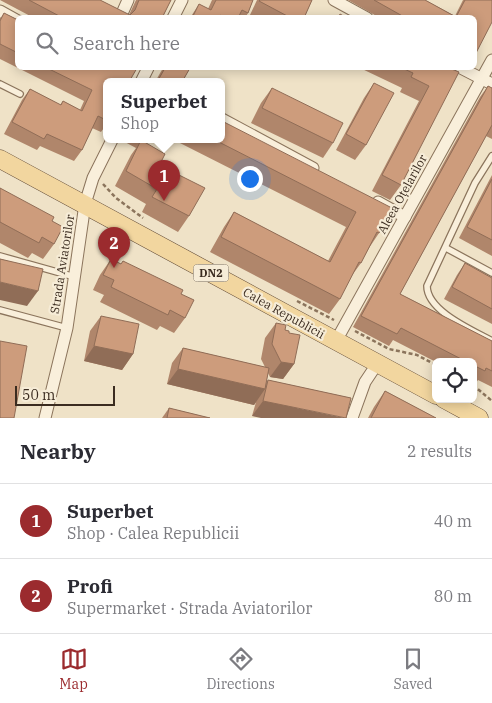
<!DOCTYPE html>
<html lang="en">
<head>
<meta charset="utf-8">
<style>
	body { margin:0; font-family:"IBM Plex Serif",serif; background:#f7f7f7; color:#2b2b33 }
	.controls { position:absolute; right:15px; bottom:15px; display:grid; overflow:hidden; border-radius:8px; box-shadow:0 2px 12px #0003 }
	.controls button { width:45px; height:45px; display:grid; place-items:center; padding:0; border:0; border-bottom:1px solid #e1e1e2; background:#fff; color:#2b2b33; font:25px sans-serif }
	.scale { position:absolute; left:15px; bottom:12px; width:100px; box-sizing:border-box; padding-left:5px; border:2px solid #3b2c20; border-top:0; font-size:14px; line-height:18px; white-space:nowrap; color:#3b2c20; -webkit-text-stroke:4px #f6ecd7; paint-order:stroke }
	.you { position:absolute; left:249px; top:178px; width:18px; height:18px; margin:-12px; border:4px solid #fff; border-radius:50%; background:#1a73e8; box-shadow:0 0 0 8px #1a73e833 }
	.badge { display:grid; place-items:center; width:32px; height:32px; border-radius:50%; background:#9b2b2e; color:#fff; font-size:16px; font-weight:700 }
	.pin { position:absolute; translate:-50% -41px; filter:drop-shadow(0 1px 2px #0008) }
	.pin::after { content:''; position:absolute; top:26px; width:18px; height:15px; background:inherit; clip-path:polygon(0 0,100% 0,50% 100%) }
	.popup { position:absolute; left:103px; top:78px; width:122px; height:65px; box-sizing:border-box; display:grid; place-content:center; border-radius:8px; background:#fff; filter:drop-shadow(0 1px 4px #0005); font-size:16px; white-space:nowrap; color:#7c7c81 }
	.popup b { font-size:19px; color:#2b2b33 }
	.popup::after { content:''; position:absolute; left:50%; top:100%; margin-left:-10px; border:10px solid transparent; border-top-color:#fff }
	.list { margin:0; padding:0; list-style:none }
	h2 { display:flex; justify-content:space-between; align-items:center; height:65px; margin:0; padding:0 20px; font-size:21px }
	h2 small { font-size:16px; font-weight:400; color:#7c7c81 }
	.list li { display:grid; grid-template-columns:32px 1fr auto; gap:15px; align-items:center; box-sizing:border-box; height:75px; padding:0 20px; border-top:1px solid #e1e1e2 }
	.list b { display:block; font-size:19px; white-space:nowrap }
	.list p { margin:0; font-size:16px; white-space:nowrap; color:#7c7c81 }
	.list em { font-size:16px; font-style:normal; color:#7c7c81 }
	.icon { flex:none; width:28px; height:28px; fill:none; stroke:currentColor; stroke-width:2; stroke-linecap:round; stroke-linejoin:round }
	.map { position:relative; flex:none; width:492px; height:418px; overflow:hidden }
	.search { position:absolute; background:#fff; box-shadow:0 2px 12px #0003; left:15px; right:15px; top:15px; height:55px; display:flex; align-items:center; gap:12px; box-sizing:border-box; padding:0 18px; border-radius:8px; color:#7c7c81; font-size:19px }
	.sheet { height:215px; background:#fff }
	nav { display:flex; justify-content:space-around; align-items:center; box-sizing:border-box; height:70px; border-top:1px solid #e1e1e2; background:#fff; font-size:14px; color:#7c7c81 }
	nav a { display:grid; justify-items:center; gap:2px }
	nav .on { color:#9b2b2e }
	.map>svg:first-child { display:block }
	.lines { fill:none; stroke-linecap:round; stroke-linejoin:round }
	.lane-casing { stroke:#8b745c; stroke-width:8 }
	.street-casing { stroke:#8b745c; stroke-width:13 }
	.primary-casing { stroke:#594230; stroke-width:19 }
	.path { stroke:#8b745c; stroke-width:2.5; stroke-dasharray:4 2.5; stroke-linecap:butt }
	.lane { stroke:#f9efdb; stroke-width:5.5 }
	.street { stroke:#f9efdb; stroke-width:11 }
	.primary { stroke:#f2d69f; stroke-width:18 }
	.wall { fill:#b0866b }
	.shaded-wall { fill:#906d57 }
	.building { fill:#cd9c7c; stroke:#906d57 }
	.labels { text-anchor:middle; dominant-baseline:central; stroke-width:4.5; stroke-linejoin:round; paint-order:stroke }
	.shield { fill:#f6ecd7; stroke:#736657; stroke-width:1 }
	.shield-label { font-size:11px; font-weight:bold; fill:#3b2c20 }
	.street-label { font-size:12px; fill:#3b2c20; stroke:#f6ecd7 }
</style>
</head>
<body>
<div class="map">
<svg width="492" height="418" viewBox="0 0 492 418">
	<rect width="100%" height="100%" fill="#efe2c7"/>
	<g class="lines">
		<defs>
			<g id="lane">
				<path d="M 0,84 L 20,94"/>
				<path d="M 492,156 L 475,183 L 427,286 C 427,311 472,330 492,341"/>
				<path d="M 446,248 L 492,273"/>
				<path d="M 0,256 L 75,277"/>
				<path d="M 0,310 L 67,328"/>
			</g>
			<g id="street">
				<path d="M 334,0 L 367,18"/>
				<path d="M 0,11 L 18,21"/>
				<path d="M 120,18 L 128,0"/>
				<path d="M 173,18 L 182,0"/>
				<path d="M 461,68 L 492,84"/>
				<path d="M 141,82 L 148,68"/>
				<path d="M 222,119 L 313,168"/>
				<path d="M 378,202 L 405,217"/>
				<path d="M 336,341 L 492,60"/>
				<path d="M 45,418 L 67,328 L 85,204 L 93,178 L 112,140"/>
				<path d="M 352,418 L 365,382 L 377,364"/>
			</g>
			<g id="primary">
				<path d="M 0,159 L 436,395"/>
				<path d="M 444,399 L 479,418"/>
			</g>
		</defs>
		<use href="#lane" class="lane-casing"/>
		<use href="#street" class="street-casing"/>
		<use href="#primary" class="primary-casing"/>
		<g class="path">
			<path d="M 103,184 L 116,198 L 143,218"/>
			<path d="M 297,301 L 334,320"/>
			<path d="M 355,331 L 389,349 L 417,355 L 436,365"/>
			<path d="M 473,385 L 492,401"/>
		</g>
		<use href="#lane" class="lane"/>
		<use href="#street" class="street"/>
		<use href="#primary" class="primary"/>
	</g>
	<g class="wall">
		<path d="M 0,0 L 100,0 L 129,15 L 136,0 L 171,0 L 162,18 L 34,18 Z"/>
		<path d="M 212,0 L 253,0 L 248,13 L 245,18 L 190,18 L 199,4 L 208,9 Z"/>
		<path d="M 257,0 L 312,0 L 304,18 L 250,18 L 249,17 Z"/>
		<path d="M 348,0 L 425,0 L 455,16 L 463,0 L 492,0 L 476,53 L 474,55 L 474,18 L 380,18 Z"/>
		<path d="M 4,13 L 18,20 L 18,68 L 137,68 L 106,82 L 106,125 L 101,132 L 92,128 L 82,150 L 74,161 L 40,146 L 37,150 L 4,134 L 22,100 L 30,89 L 60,105 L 63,101 L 80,110 L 84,101 L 0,59 L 0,19 Z"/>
		<path d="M 163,68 L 190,68 L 182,82 L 155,82 Z"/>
		<path d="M 360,68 L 449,68 L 401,185 L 390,200 L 372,191 L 419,101 L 400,92 L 402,88 Z"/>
		<path d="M 374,83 L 366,145 L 355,160 L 336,150 L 364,98 Z"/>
		<path d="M 488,86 L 492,88 L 492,139 L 486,136 L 400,294 L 492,341 L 492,387 L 478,380 L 476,383 L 473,381 L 473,362 L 436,362 L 393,340 L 389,346 L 353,327 L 480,97 Z"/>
		<path d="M 272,88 L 333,143 L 323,158 L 251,123 L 261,103 Z"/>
		<path d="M 124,140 L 148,140 L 146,143 L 161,162 L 167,169 L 189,216 L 178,232 L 142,212 L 146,204 L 115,186 L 131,155 L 136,148 L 123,141 Z"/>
		<path d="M 174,140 L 222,140 L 392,208 L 379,233 L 369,248 L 361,263 L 350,278 L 340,299 L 329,314 L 210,252 L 224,227 L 234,212 L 328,261 L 346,227 Z"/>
		<path d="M 492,175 L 492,256 L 459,238 Z"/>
		<path d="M 0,188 L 52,221 L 54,244 L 43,259 L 32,253 L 28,258 L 0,243 Z"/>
		<path d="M 111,259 L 121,264 L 123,261 L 181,294 L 185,318 L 174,333 L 160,326 L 157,330 L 100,302 L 104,295 L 93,290 L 100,275 Z"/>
		<path d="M 465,263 L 492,278 L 492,324 L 444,299 L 457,275 Z"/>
		<path d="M 101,316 L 133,354 L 122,370 L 84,361 L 90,331 Z"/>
		<path d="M 276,323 L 289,333 L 294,364 L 283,379 L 270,377 L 268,373 L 266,383 L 268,380 L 351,398 L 252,416 L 256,402 L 254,405 L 167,384 L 172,363 L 183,348 L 265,367 L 261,359 L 265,338 Z"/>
		<path d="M 385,391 L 436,418 L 368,418 L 374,407 Z"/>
		<path d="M 169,408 L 210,418 L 162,418 Z"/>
	</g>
	<g class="shaded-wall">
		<path d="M 0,282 L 38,291 L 27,306 L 0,300 Z"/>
		<path d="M 94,346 L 133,354 L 122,370 L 84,361 Z"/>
		<path d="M 281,362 L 294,364 L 283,379 L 270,377 Z"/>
		<path d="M 178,369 L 265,389 L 254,405 L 167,384 Z"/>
		<path d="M 263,401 L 345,418 L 261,418 L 252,416 Z"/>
	</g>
	<g class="building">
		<path d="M 29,0 L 100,0 L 130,15 L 135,10 L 139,0 L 171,0 L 162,18 L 63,18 Z"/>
		<path d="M 216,0 L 253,0 L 248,13 L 242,10 L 238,18 L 224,18 L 220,15 L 219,18 L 192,18 L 199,4 L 211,10 Z"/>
		<path d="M 260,0 L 312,0 L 304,18 L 291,18 L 259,1 Z"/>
		<path d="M 374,0 L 425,0 L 456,17 L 465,0 L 492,0 L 492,22 L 476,53 L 474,53 L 474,18 L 406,18 Z"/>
		<path d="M 4,13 L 18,20 L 18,53 L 0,44 L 0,21 Z"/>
		<path d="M 340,14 L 347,18 L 338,18 Z"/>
		<path d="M 47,68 L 137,68 L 129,82 L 106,82 L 106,120 L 98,116 L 82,150 L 47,134 L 44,139 L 12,122 L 30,89 L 61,105 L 63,101 L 82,111 L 92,90 Z"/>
		<path d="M 165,68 L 190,68 L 182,82 L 157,82 Z"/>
		<path d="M 402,68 L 449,68 L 459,72 L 401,185 L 382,175 L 429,86 L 411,77 L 413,73 Z"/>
		<path d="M 374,83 L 394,93 L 366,145 L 346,134 Z"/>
		<path d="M 488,86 L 492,88 L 492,125 L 400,294 L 492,341 L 492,371 L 486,368 L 485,371 L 473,365 L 473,362 L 467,362 L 401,328 L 397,334 L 361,316 Z"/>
		<path d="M 272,88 L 343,123 L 333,143 L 262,108 Z"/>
		<path d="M 222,121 L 392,208 L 379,233 L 377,232 L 361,263 L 359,262 L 340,299 L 221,237 L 234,212 L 330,262 L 356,212 L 215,140 L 222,140 Z"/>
		<path d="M 141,140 L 165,154 L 161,162 L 169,167 L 167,169 L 205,188 L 189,216 L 152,197 L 157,189 L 126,171 Z"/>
		<path d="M 492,179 L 492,240 L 467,227 Z"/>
		<path d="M 0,188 L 54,217 L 52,221 L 63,227 L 54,244 L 42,237 L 39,243 L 0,222 Z"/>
		<path d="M 0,259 L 43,269 L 38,291 L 0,282 Z"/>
		<path d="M 111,259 L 121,264 L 123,261 L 183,290 L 181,294 L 194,300 L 185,318 L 170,310 L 168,315 L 111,287 L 114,280 L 103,275 Z"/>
		<path d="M 465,263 L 492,278 L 492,309 L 452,287 Z"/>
		<path d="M 101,316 L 139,324 L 133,354 L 94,346 Z"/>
		<path d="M 276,323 L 286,325 L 285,330 L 289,331 L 289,333 L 300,335 L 294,364 L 281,362 L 272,344 Z"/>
		<path d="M 0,341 L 27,346 L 14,418 L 0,418 Z"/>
		<path d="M 183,348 L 269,368 L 265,389 L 178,369 Z"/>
		<path d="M 268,380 L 351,398 L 346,418 L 263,401 Z"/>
		<path d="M 385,391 L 436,418 L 371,418 Z"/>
		<path d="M 169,408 L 210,418 L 167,418 Z"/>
	</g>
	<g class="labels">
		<rect class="shield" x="193.5" y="264.5" width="35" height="17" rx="4"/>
		<g class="shield-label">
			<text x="211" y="273">DN2</text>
		</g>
		<g class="street-label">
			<text transform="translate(402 194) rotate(-61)">Aleea Oțelarilor</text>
			<text transform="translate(62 264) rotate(-81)">Strada Aviatorilor</text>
			<text transform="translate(284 313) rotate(29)">Calea Republicii</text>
		</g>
	</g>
</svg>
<div class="controls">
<button><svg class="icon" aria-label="locate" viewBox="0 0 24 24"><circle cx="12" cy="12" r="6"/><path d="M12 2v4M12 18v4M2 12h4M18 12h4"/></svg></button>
</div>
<div class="scale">50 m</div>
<div class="you"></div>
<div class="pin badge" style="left:164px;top:201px">1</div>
<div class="popup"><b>Superbet</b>Shop</div>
<div class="pin badge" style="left:114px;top:268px">2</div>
<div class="search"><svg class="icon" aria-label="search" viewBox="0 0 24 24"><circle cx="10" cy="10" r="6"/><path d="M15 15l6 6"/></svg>Search here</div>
</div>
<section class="sheet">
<h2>Nearby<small>2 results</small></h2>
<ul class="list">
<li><span class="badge">1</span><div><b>Superbet</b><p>Shop · Calea Republicii</p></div><em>40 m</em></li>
<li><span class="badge">2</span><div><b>Profi</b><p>Supermarket · Strada Aviatorilor</p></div><em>80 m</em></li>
</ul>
</section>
<nav>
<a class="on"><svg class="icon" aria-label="map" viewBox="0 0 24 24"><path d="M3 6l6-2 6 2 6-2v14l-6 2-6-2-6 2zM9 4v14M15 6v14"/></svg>Map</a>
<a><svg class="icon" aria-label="directions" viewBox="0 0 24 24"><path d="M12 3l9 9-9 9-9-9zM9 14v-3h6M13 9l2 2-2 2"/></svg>Directions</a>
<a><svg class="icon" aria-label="saved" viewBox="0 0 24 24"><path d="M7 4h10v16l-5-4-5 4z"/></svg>Saved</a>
</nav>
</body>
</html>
